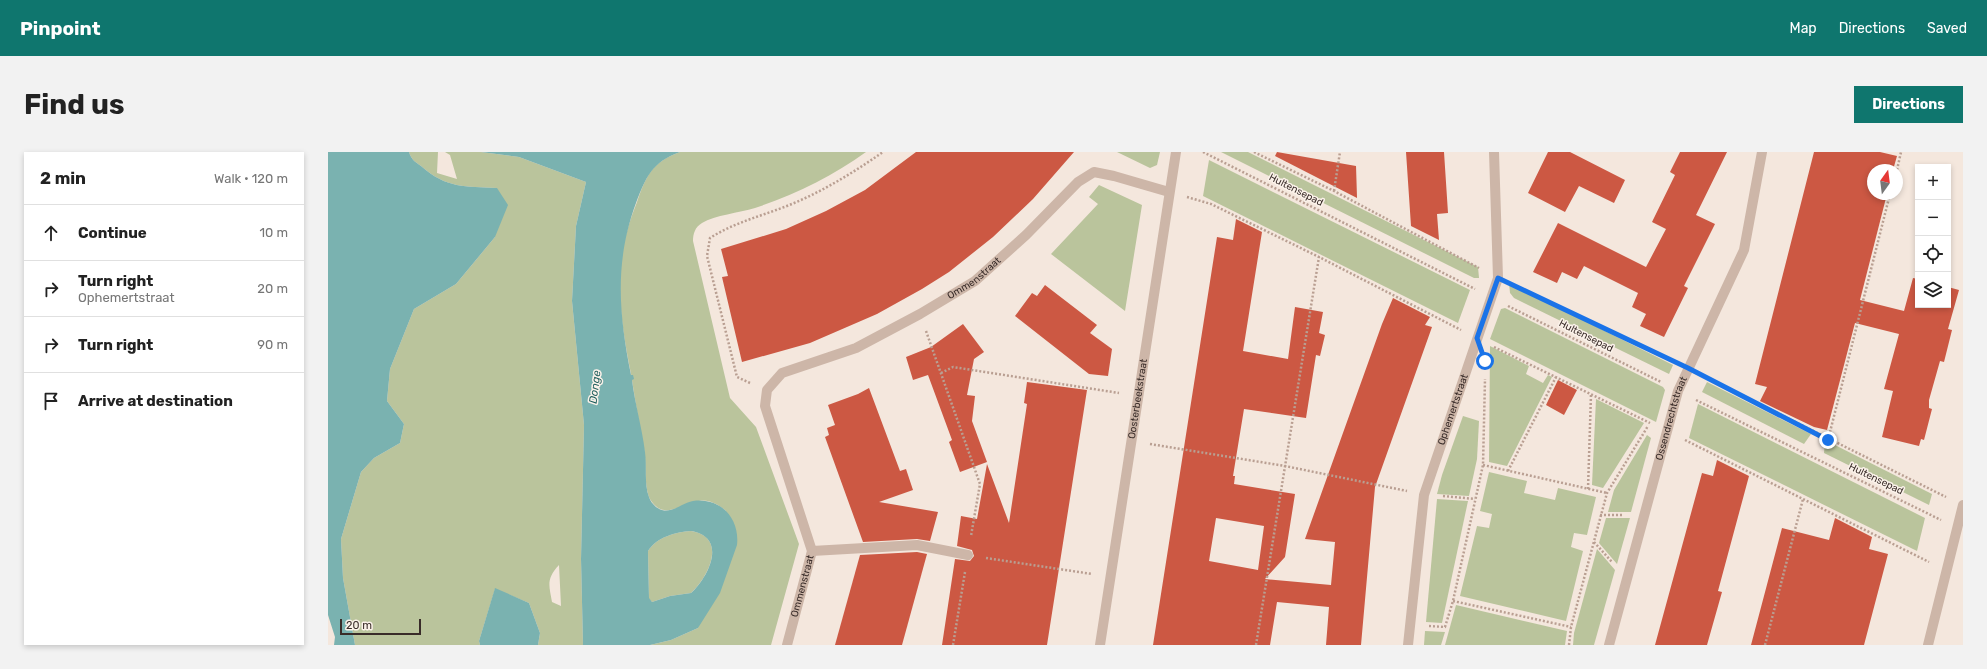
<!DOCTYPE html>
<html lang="en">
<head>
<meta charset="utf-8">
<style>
	body { margin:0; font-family:Rubik,sans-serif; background:#f2f2f2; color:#222 }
	.controls { position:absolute; right:12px; top:12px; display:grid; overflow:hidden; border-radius:0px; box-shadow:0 2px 6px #0003 }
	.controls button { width:36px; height:36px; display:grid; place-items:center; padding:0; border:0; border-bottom:1px solid #e0e0e0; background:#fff; color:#222; font:20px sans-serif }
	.compass { position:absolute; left:1539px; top:12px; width:36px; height:36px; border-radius:50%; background:#fff; box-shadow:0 2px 6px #0003; rotate:14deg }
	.scale { position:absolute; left:12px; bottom:10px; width:81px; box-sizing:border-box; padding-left:4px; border:2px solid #392c29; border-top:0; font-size:11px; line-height:14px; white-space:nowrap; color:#392c29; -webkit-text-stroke:3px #fbf2ea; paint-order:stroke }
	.stop { position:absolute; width:12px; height:12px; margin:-9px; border:3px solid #1a73e8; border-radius:50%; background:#fff }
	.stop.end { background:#1a73e8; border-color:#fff; box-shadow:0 1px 4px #0008 }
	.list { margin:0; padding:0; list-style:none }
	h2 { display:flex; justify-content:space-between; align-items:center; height:52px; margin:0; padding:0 16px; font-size:17px }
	h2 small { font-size:13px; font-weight:400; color:#767676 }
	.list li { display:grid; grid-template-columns:26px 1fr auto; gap:12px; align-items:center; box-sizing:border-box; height:56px; padding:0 16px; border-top:1px solid #e0e0e0 }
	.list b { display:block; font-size:15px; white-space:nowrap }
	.list p { margin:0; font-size:13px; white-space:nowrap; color:#767676 }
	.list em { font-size:13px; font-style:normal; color:#767676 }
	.icon { flex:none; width:22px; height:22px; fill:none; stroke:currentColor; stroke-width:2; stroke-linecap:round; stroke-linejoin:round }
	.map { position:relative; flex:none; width:1635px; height:493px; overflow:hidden; border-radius:0px }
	header { display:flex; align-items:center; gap:24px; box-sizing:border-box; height:56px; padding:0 20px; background:#0f766e; color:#fff }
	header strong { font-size:19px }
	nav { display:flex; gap:22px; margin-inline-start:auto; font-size:14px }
	.intro { display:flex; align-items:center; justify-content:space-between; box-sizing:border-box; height:96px; padding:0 24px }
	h1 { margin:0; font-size:28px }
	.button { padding:10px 18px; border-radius:0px; background:#0f766e; color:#fff; font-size:14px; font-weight:700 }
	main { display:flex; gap:24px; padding:0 24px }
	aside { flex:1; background:#fff; border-radius:0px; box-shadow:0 2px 6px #0003 }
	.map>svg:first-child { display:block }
	.green { fill:#bac49c; fill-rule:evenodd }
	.water { fill:#7ab2b0; fill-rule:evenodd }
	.building { fill:#cc5843; fill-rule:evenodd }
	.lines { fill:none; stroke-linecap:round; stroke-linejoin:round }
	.path { stroke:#b99f92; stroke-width:2.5; stroke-dasharray:2 2; stroke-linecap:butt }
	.minor { stroke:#cdb6a8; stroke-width:10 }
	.route { stroke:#1a73e8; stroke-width:5 }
	.labels { text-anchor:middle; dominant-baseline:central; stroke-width:3; stroke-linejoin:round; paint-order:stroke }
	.street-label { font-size:10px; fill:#392c29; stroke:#fbf2ea }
	.water-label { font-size:11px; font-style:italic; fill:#1c5d5b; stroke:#fbf2ea }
</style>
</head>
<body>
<header>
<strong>Pinpoint</strong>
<nav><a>Map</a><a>Directions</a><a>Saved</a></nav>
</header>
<div class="intro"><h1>Find us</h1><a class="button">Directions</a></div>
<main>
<aside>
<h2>2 min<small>Walk · 120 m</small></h2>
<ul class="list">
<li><svg class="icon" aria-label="ahead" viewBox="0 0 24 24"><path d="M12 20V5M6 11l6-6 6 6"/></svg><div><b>Continue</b></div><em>10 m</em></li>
<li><svg class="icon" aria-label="right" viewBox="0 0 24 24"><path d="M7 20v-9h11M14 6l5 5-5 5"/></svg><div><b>Turn right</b><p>Ophemertstraat</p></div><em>20 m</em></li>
<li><svg class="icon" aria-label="right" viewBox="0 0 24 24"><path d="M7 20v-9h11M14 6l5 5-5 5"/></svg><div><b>Turn right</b></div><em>90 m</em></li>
<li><svg class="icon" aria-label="arrive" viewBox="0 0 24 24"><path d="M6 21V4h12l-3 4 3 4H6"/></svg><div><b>Arrive at destination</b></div></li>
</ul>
</aside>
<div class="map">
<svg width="1635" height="493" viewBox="0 0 1635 493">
	<rect width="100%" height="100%" fill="#f4e7dd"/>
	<g class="green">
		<path d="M 81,0 L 110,0 L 109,21 L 129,27 L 122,3 L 117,0 L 153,0 L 191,5 L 258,30 L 248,74 L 244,149 L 256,273 L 253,407 L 255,493 L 210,493 L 212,481 L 201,451 L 167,437 L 151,489 L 152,493 L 27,493 L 15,426 L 13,387 L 33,320 L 46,306 L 72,291 L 76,272 L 59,249 L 62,217 L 86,157 L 128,132 L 167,85 L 169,36 C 137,34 119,37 93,14 C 87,10 83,7 81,0 ZM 231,413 L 233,454 L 224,450 C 221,433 218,427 231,413 Z"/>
		<path d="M 352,0 L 538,0 C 505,24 466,43 427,56 C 411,61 387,63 374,71 C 367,75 365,82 365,89 L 402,246 L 428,275 L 471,392 L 443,493 L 322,493 L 343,488 L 370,476 L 398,359 C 391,353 381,347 371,349 C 355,351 337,368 324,350 C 315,339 319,311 316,297 C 311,272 307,247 303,222 C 296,186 289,148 293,111 C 295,90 301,70 309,50 C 318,24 324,10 352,0 Z"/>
		<path d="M 789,0 L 832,0 L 829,13 L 822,16 Z"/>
		<path d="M 893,0 L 920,0 L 1150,115 L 1151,126 L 1146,126 Z"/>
		<path d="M 881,8 L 1142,138 L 1130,171 L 875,44 Z"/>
		<path d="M 771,33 L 814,53 L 797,159 L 723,102 L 770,52 L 761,45 Z"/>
		<path d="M 1181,131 L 1345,213 L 1341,222 L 1186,146 L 1182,141 Z"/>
		<path d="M 1177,156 L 1335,235 L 1337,238 L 1328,270 L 1162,187 L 1173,157 Z"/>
		<path d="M 1162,194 L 1201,214 L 1198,222 L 1215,231 L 1220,223 L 1224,225 L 1179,314 L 1161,310 Z"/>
		<path d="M 1379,230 L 1483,282 L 1476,292 L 1374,240 Z"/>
		<path d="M 1268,247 L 1316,271 L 1275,336 L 1264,333 Z"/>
		<path d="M 1370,252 L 1597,366 L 1589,399 L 1361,286 Z"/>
		<path d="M 1135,264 L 1151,269 L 1149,307 L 1141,344 L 1109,342 L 1114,323 Z"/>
		<path d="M 1319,283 L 1323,286 L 1303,360 L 1280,360 L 1286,338 Z"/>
		<path d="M 1497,288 L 1604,342 L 1601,353 L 1496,301 Z"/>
		<path d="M 1161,320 L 1199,329 L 1196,341 L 1227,348 L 1230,336 L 1268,345 L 1259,383 L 1246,381 L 1243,395 L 1255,399 L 1238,469 L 1132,444 L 1149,374 L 1161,376 L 1164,362 L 1152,359 Z"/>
		<path d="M 1109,347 L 1140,349 L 1114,471 L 1098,470 Z"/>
		<path d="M 1278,366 L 1302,366 L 1289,412 L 1271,391 Z"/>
		<path d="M 363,379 C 400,385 381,425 363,441 L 342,444 L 324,450 L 321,447 L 320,399 C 329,385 348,380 363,379 Z"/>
		<path d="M 1269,397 L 1287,418 L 1266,493 L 1245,493 L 1246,481 Z"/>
		<path d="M 1128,453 L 1239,479 L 1237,493 L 1117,493 Z"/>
		<path d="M 1097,479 L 1117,480 L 1113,493 L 1096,493 Z"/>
	</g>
	<g class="water">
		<path d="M 0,0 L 81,0 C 83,7 87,10 93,14 C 119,37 137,34 169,36 L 180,53 L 167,85 L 128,132 L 86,157 L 62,217 L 59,249 L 76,272 L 72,291 L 46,306 L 33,320 L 13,387 L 15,426 L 27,493 L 6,493 L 7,485 L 0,463 Z"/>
		<path d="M 153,0 L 352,0 C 324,10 318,25 308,51 C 286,111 291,162 303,223 L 305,223 L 306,227 L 304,228 C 307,252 314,276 317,300 C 319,314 316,332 321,345 C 322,349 325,352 328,355 C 342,365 352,351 365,349 C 393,345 412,367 409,393 L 392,441 L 370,476 L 343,488 L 322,493 L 255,493 L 253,407 L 256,273 L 244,149 L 248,74 L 258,30 L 191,5 ZM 363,379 C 400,385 381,425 363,441 L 342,444 L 324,450 L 321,446 L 320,399 C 329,385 348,380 363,379 Z"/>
		<path d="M 167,436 L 201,451 L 212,481 L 210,493 L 152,493 L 151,489 Z"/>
	</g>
	<g class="building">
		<path d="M 588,0 L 746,0 L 705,47 L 665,85 L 621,120 L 594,137 L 549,162 L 482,191 L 414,210 L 394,125 L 400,124 L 393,97 L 458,77 L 498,59 L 537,38 Z"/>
		<path d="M 949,0 L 1028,14 L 1029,46 L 947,4 Z"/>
		<path d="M 1078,0 L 1116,0 L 1120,61 L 1109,62 L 1111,88 L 1083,74 Z"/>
		<path d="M 1220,0 L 1242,0 L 1297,28 L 1286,51 L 1251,34 L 1237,60 L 1200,41 Z"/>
		<path d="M 1352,0 L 1399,0 L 1368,63 L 1387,72 L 1356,134 L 1360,136 L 1336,185 L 1312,174 L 1318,162 L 1304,155 L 1310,141 L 1256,114 L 1249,127 L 1234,120 L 1229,131 L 1205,120 L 1230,71 L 1318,115 L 1338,77 L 1324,70 L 1347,23 L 1342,20 Z"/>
		<path d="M 1486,0 L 1552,0 L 1569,4 L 1565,18 L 1545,18 L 1545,42 L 1559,42 L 1532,148 L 1576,159 L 1585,126 L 1590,127 L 1590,153 L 1620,153 L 1620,135 L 1631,138 L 1620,177 L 1624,178 L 1616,210 L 1612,209 L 1601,248 L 1601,256 L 1604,257 L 1596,288 L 1593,287 L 1591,294 L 1554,285 L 1565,239 L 1556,237 L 1571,182 L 1527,171 L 1499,278 L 1486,275 L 1432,249 L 1439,235 L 1427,232 Z"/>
		<path d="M 908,67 L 934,80 L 915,199 L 960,207 L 967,155 L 995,160 L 991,181 L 997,183 L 992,204 L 988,203 L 978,266 L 916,257 L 905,324 L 907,324 L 906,332 L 967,342 L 957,405 L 937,427 L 1003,433 L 1007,390 L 977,387 L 1054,172 L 1065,146 L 1102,165 L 1097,173 L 1104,175 L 1047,335 L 1033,493 L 998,493 L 1001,455 L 949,450 L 942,493 L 825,493 L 889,85 L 905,88 ZM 888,366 L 936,374 L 930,418 L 881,409 Z"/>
		<path d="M 717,133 L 769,173 L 762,181 L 784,197 L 780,224 L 761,222 L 687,164 L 704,141 L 709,144 Z"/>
		<path d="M 635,172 L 656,200 L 646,207 L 639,243 L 647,244 L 644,269 L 659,310 L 632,320 L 621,290 L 624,288 L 600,223 L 585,228 L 578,205 L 603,195 Z"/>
		<path d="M 1230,228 L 1249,238 L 1236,263 L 1218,253 Z"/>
		<path d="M 699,230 L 759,238 L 719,493 L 614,493 L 627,407 L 642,409 L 646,404 L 644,398 L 629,394 L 633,364 L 649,367 L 659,312 L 681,371 L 699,252 L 696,251 Z"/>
		<path d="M 541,236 L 572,319 L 578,317 L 585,338 L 551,350 L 610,360 L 602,389 L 589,387 L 535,390 L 497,285 L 501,283 L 499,276 L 507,273 L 500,253 L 530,242 Z"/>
		<path d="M 1389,308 L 1421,324 L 1390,439 L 1394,440 L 1379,493 L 1327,493 L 1374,321 L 1385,324 Z"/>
		<path d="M 1507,366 L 1544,385 L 1541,397 L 1560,402 L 1536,493 L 1423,493 L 1454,376 L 1501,388 Z"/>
		<path d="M 589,400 L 599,402 L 574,493 L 507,493 L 532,403 Z"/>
	</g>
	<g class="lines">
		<g class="path">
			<path d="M 875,0 L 1147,137"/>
			<path d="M 926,0 L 1006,39 L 1151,116"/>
			<path d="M 1569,18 L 1573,0"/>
			<path d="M 1006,39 L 1012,0"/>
			<path d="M 859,45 L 883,52 L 991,105 L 1133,178"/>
			<path d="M 1188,135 L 1344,209"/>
			<path d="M 1180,154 L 1333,230"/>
			<path d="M 598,179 L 652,332 L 643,384"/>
			<path d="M 1166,195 L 1322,271"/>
			<path d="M 613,221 L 625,215 L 791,241"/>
			<path d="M 1377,225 L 1618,345"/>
			<path d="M 422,231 L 409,225 L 379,104 L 382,86 C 410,68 443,62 473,48 C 502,35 529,18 555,0"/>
			<path d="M 1368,248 L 1613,368"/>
			<path d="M 1357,288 L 1601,410"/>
			<path d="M 1500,288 L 1562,42"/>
			<path d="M 822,292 L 957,314 L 1079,339"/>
			<path d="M 1155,313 L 1279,341"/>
			<path d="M 1180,319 L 1228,225"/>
			<path d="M 1260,337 L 1263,242"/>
			<path d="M 1115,344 L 1147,347"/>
			<path d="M 1272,363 L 1296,363"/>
			<path d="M 1266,390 L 1284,410"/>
			<path d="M 658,406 L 764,422"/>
			<path d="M 1125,449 L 1243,475"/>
			<path d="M 1101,474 L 1117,475 L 1125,449 L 1155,313 L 1157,227"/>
			<path d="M 625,493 L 637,420"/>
			<path d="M 928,493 L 991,105"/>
			<path d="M 1241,493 L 1243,475 L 1279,341 L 1320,274"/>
			<path d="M 1437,493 L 1475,347"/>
		</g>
		<g class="minor">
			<path d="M 484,399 L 589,393 L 640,403"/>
			<path id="s1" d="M 459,493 L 484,399 L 437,254 L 439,238 L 454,221 L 528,196 L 592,162 L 647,129 L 698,83 L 750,30 L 766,20 L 786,24 L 841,40"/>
			<path id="s2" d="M 772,493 L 848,0"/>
			<path id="s3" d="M 1080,493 L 1096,343 L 1170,126 L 1166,0"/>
			<path id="s4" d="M 1281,493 L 1350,239 L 1416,98 L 1434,0"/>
			<path d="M 1600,493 L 1635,353"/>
		</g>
	</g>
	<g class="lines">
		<path class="route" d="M 1157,209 L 1149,186 L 1170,126 L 1360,216 L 1500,288"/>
	</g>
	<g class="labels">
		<g class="street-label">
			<text transform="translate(968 38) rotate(27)">Hultensepad</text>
			<text stroke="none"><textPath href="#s1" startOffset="504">Ommenstraat</textPath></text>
			<text transform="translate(1258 184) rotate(27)">Hultensepad</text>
			<text stroke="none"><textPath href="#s2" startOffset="249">Oosterbeekstraat</textPath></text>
			<text stroke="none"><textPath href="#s3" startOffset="241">Ophemertstraat</textPath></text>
			<text stroke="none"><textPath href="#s4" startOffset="235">Ossendrechtstraat</textPath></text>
			<text transform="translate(1548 327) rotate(26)">Hultensepad</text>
			<text stroke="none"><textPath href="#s1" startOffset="61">Ommenstraat</textPath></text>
		</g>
		<g class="water-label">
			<text transform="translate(267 235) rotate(-83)">Donge</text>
		</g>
	</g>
</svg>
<div class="controls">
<button>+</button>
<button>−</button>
<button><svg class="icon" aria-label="locate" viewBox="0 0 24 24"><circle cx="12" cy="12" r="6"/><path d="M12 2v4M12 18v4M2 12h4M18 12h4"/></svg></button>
<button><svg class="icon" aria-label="layers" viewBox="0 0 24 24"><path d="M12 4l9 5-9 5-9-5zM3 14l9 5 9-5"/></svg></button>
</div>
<svg class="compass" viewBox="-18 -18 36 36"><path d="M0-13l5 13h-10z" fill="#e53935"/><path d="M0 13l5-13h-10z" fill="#767676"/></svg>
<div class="scale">20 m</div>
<div class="stop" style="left:1157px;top:209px"></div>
<div class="stop end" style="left:1500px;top:288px"></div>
</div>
</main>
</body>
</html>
